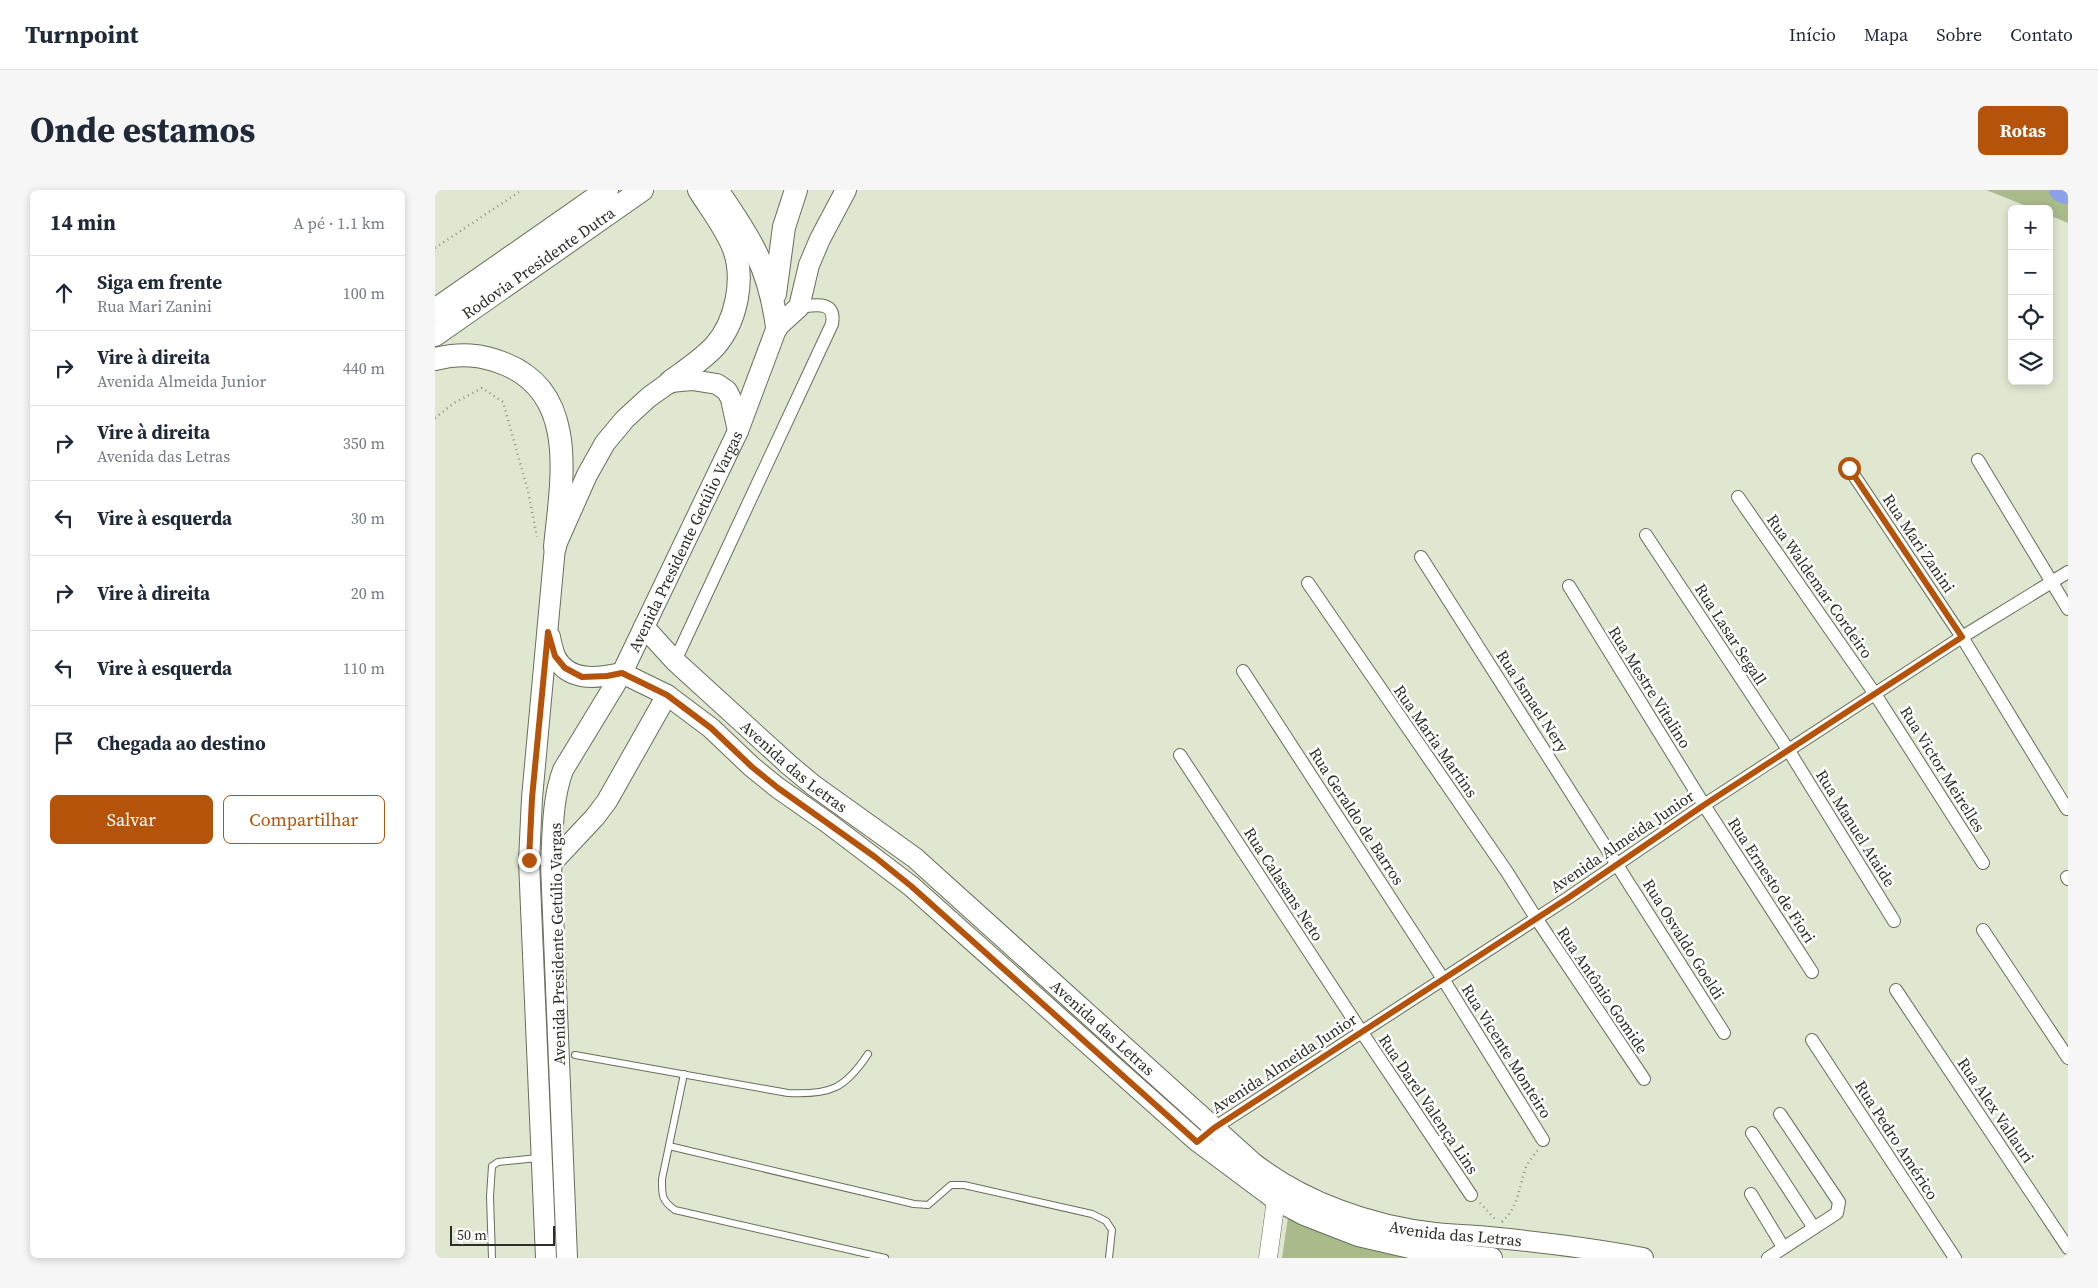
<!DOCTYPE html>
<html lang="pt">
<head>
<meta charset="utf-8">
<style>
	body { margin:0; font-family:"Source Serif 4",serif; background:#f6f6f7; color:#1f2937 }
	.controls { position:absolute; right:15px; top:15px; display:grid; overflow:hidden; border-radius:8px; box-shadow:0 2px 8px #0003 }
	.controls button { width:45px; height:45px; display:grid; place-items:center; padding:0; border:0; border-bottom:1px solid #e0e1e3; background:#fff; color:#1f2937; font:25px sans-serif }
	.scale { position:absolute; left:15px; bottom:12px; width:105px; box-sizing:border-box; padding-left:5px; border:2px solid #2b2f26; border-top:0; font-size:14px; line-height:18px; white-space:nowrap; color:#2b2f26; -webkit-text-stroke:4px #fff; paint-order:stroke }
	.stop { position:absolute; width:15px; height:15px; margin:-11px; border:4px solid #b45309; border-radius:50%; background:#fff }
	.stop.end { background:#b45309; border-color:#fff; box-shadow:0 1px 5px #0008 }
	.list { margin:0; padding:0; list-style:none }
	h2 { display:flex; justify-content:space-between; align-items:center; height:65px; margin:0; padding:0 20px; font-size:21px }
	h2 small { font-size:16px; font-weight:400; color:#747a83 }
	.list li { display:grid; grid-template-columns:32px 1fr auto; gap:15px; align-items:center; box-sizing:border-box; height:75px; padding:0 20px; border-top:1px solid #e0e1e3 }
	.list b { display:block; font-size:19px; white-space:nowrap }
	.list p { margin:0; font-size:16px; white-space:nowrap; color:#747a83 }
	.list em { font-size:16px; font-style:normal; color:#747a83 }
	.actions { display:flex; gap:10px; padding:15px 20px }
	.actions a { flex:1; padding:11px 0; border:1px solid #b45309; border-radius:8px; text-align:center; font-size:18px; color:#b45309 }
	.actions .main { background:#b45309; color:#fff }
	.icon { flex:none; width:28px; height:28px; fill:none; stroke:currentColor; stroke-width:2; stroke-linecap:round; stroke-linejoin:round }
	.map { position:relative; flex:none; width:1633px; height:1068px; overflow:hidden; border-radius:8px }
	header { display:flex; align-items:center; gap:30px; box-sizing:border-box; height:70px; padding:0 25px; background:#fff; border-bottom:1px solid #e0e1e3 }
	header strong { font-size:24px }
	nav { display:flex; gap:28px; margin-inline-start:auto; font-size:18px }
	.intro { display:flex; align-items:center; justify-content:space-between; box-sizing:border-box; height:120px; padding:0 30px }
	h1 { margin:0; font-size:35px }
	.button { padding:12px 22px; border-radius:8px; background:#b45309; color:#fff; font-size:18px; font-weight:700 }
	main { display:flex; gap:30px; padding:0 30px }
	aside { flex:1; background:#fff; border-radius:8px; box-shadow:0 2px 8px #0003 }
	.map>svg:first-child { display:block }
	.green { fill:#a9ba8b }
	.lines { fill:none; stroke-linecap:round; stroke-linejoin:round }
	.river { stroke:#8ba2eb; stroke-width:25 }
	.lane-casing { stroke:#676f5a; stroke-width:8 }
	.street-casing { stroke:#676f5a; stroke-width:14 }
	.secondary-casing { stroke:#676f5a; stroke-width:19 }
	.primary-casing { stroke:#676f5a; stroke-width:22 }
	.highway-casing { stroke:#676f5a; stroke-width:24 }
	.path { stroke:#8d9383; stroke-width:2.5; stroke-dasharray:1 4; stroke-linecap:butt }
	.lane { stroke:#fff; stroke-width:6 }
	.street { stroke:#fff; stroke-width:12 }
	.secondary { stroke:#fff; stroke-width:18 }
	.primary { stroke:#fff; stroke-width:20 }
	.highway { stroke:#fff; stroke-width:22 }
	.route { stroke:#b45309; stroke-width:6 }
	.labels { text-anchor:middle; dominant-baseline:central; stroke-width:5; stroke-linejoin:round; paint-order:stroke }
	.street-label { font-size:16px; fill:#2b2f26; stroke:#fff }
</style>
</head>
<body>
<header>
<strong>Turnpoint</strong>
<nav><a>Início</a><a>Mapa</a><a>Sobre</a><a>Contato</a></nav>
</header>
<div class="intro"><h1>Onde estamos</h1><a class="button">Rotas</a></div>
<main>
<aside>
<h2>14 min<small>A pé · 1.1 km</small></h2>
<ul class="list">
<li><svg class="icon" aria-label="ahead" viewBox="0 0 24 24"><path d="M12 20V5M6 11l6-6 6 6"/></svg><div><b>Siga em frente</b><p>Rua Mari Zanini</p></div><em>100 m</em></li>
<li><svg class="icon" aria-label="right" viewBox="0 0 24 24"><path d="M7 20v-9h11M14 6l5 5-5 5"/></svg><div><b>Vire à direita</b><p>Avenida Almeida Junior</p></div><em>440 m</em></li>
<li><svg class="icon" aria-label="right" viewBox="0 0 24 24"><path d="M7 20v-9h11M14 6l5 5-5 5"/></svg><div><b>Vire à direita</b><p>Avenida das Letras</p></div><em>350 m</em></li>
<li><svg class="icon" aria-label="left" viewBox="0 0 24 24"><path d="M17 20v-9H6M10 6l-5 5 5 5"/></svg><div><b>Vire à esquerda</b></div><em>30 m</em></li>
<li><svg class="icon" aria-label="right" viewBox="0 0 24 24"><path d="M7 20v-9h11M14 6l5 5-5 5"/></svg><div><b>Vire à direita</b></div><em>20 m</em></li>
<li><svg class="icon" aria-label="left" viewBox="0 0 24 24"><path d="M17 20v-9H6M10 6l-5 5 5 5"/></svg><div><b>Vire à esquerda</b></div><em>110 m</em></li>
<li><svg class="icon" aria-label="arrive" viewBox="0 0 24 24"><path d="M6 21V4h12l-3 4 3 4H6"/></svg><div><b>Chegada ao destino</b></div></li>
</ul>
<div class="actions"><a class="main">Salvar</a><a>Compartilhar</a></div>
</aside>
<div class="map">
<svg width="1633" height="1068" viewBox="0 0 1633 1068">
	<rect width="100%" height="100%" fill="#dfe7d0"/>
	<g class="green">
		<path d="M 1551,0 L 1633,0 L 1633,33 L 1614,25 L 1614,19 L 1599,19 Z"/>
		<path d="M 853,1027 L 896,1047 L 988,1068 L 847,1068 Z"/>
	</g>
	<g class="lines">
		<path class="river" d="M 1627,0 L 1633,2"/>
		<defs>
			<g id="lane">
				<path d="M 140,865 L 353,903 C 395,905 410,899 433,864"/>
				<path d="M 249,884 L 227,989 C 227,1005 226,1010 240,1020 L 450,1068"/>
				<path d="M 234,956 L 479,1014 L 493,1015 L 516,995 L 529,995 L 657,1024 L 671,1031 L 677,1040 L 674,1068"/>
				<path d="M 57,1068 L 55,1006 L 57,976 L 63,972 L 103,968"/>
			</g>
			<g id="street">
				<path d="M 1543,270 L 1633,419"/>
				<path d="M 1414,278 L 1527,447 L 1632,619"/>
				<path d="M 1303,307 L 1440,504 L 1548,673"/>
				<path d="M 1211,345 L 1354,561 L 1459,731"/>
				<path d="M 986,367 L 1289,843"/>
				<path d="M 873,393 L 1072,682 L 1101,728 L 1209,889"/>
				<path d="M 1134,396 L 1269,615 L 1377,782"/>
				<path d="M 240,471 L 397,134 C 401,110 380,115 364,117"/>
				<path d="M 808,481 L 1008,789 L 1108,950"/>
				<path d="M 745,565 L 926,841 L 1036,1005"/>
				<path d="M 1632,687 L 1633,689"/>
				<path d="M 1548,740 L 1633,868"/>
				<path d="M 1461,800 L 1633,1058"/>
				<path d="M 1377,850 L 1520,1068"/>
				<path d="M 1317,943 L 1379,1038"/>
				<path d="M 762,951 L 779,938 L 1133,708 L 1269,615 L 1527,447 L 1633,382"/>
				<path d="M 1316,1004 L 1348,1057"/>
				<path d="M 1333,1068 L 1402,1023 L 1404,1012 L 1345,924"/>
			</g>
			<path id="secondary" d="M 833,1068 L 841,1010 L 846,998"/>
			<g id="primary">
				<path id="s1" d="M 209,437 L 240,471 L 353,574 L 378,595 L 480,668 L 817,972 C 868,1012 936,1036 1000,1043 C 1018,1045 1036,1045 1053,1047 C 1105,1052 1157,1058 1208,1068"/>
				<path d="M 115,447 C 116,453 118,460 120,466 C 133,493 164,488 187,483"/>
				<path d="M 187,483 L 232,505 L 276,538 L 317,577 L 343,598 L 393,633 L 476,696 L 762,951 L 841,1010 L 869,1025 L 923,1046 L 988,1061 L 1057,1068"/>
				<path d="M 116,674 L 160,627 L 172,611 L 232,505"/>
				<path d="M 111,1068 L 94,671 L 97,608 L 120,357 L 152,285 L 170,253 L 190,229 L 214,207 L 235,192 L 257,190 L 282,194 L 292,201 L 296,209 L 303,241"/>
				<path id="s2" d="M 132,1068 L 116,674 C 118,642 117,610 128,580 L 187,483 L 303,241 L 342,137 L 364,117 L 374,75 L 385,49 L 411,0"/>
			</g>
			<g id="highway">
				<path d="M 282,0 C 316,49 334,77 342,137"/>
				<path d="M 340,104 L 349,37 L 361,0"/>
				<path d="M 0,120 L 172,0"/>
				<path id="s3" d="M 0,145 L 207,0"/>
				<path d="M 0,169 C 25,163 46,164 70,174 C 145,204 126,294 120,357"/>
				<path d="M 235,192 C 250,181 267,170 280,156 C 301,132 310,90 299,59 C 291,38 276,19 264,0"/>
			</g>
		</defs>
		<use href="#lane" class="lane-casing"/>
		<use href="#street" class="street-casing"/>
		<use href="#secondary" class="secondary-casing"/>
		<use href="#primary" class="primary-casing"/>
		<use href="#highway" class="highway-casing"/>
		<g class="path">
			<path d="M 0,58 L 87,0"/>
			<path d="M 0,228 L 19,213 L 47,198 L 68,212 L 93,301 L 102,347"/>
			<path d="M 1045,1013 L 1062,1031"/>
			<path d="M 1067,1032 C 1085,1014 1083,999 1091,977 C 1094,971 1099,965 1103,960"/>
		</g>
		<use href="#lane" class="lane"/>
		<use href="#street" class="street"/>
		<use href="#secondary" class="secondary"/>
		<use href="#primary" class="primary"/>
		<use href="#highway" class="highway"/>
	</g>
	<g class="lines">
		<path class="route" d="M 94,670 L 97,608 L 113,442 L 120,466 L 130,478 L 147,487 L 172,486 L 187,483 L 232,505 L 276,538 L 317,577 L 343,598 L 440,667 L 476,696 L 762,952 L 779,938 L 1133,708 L 1269,615 L 1527,447 L 1414,278"/>
	</g>
	<g class="labels">
		<g class="street-label">
			<text stroke="none"><textPath href="#s3" startOffset="126">Rodovia Presidente Dutra</textPath></text>
			<text stroke="none"><textPath href="#s2" startOffset="749">Avenida Presidente Getúlio Vargas</textPath></text>
			<text transform="translate(1484 353) rotate(56)">Rua Mari Zanini</text>
			<text transform="translate(1385 396) rotate(55)">Rua Waldemar Cordeiro</text>
			<text transform="translate(1296 444) rotate(57)">Rua Lasar Segall</text>
			<text transform="translate(1215 497) rotate(58)">Rua Mestre Vitalino</text>
			<text transform="translate(1098 511) rotate(57)">Rua Ismael Nery</text>
			<text transform="translate(1001 551) rotate(55)">Rua Maria Martins</text>
			<text stroke="none"><textPath href="#s1" startOffset="205">Avenida das Letras</textPath></text>
			<text transform="translate(1508 579) rotate(58)">Rua Victor Meirelles</text>
			<text transform="translate(922 626) rotate(57)">Rua Geraldo de Barros</text>
			<text transform="translate(1421 638) rotate(58)">Rua Manuel Ataide</text>
			<text transform="translate(1187 651) rotate(-34)">Avenida Almeida Junior</text>
			<text transform="translate(1337 690) rotate(57)">Rua Ernesto de Fiori</text>
			<text transform="translate(849 694) rotate(57)">Rua Calasans Neto</text>
			<text transform="translate(1249 749) rotate(58)">Rua Osvaldo Goeldi</text>
			<text transform="translate(122 754) rotate(-91)">Avenida Presidente Getúlio Vargas</text>
			<text transform="translate(1168 800) rotate(56)">Rua Antônio Gomide</text>
			<text stroke="none"><textPath href="#s1" startOffset="610">Avenida das Letras</textPath></text>
			<text transform="translate(1072 861) rotate(58)">Rua Vicente Monteiro</text>
			<text transform="translate(849 873) rotate(-33)">Avenida Almeida Junior</text>
			<text transform="translate(994 914) rotate(56)">Rua Darel Valença Lins</text>
			<text transform="translate(1561 920) rotate(56)">Rua Alex Vallauri</text>
			<text transform="translate(1462 950) rotate(57)">Rua Pedro Américo</text>
			<text stroke="none"><textPath href="#s1" startOffset="1030">Avenida das Letras</textPath></text>
		</g>
	</g>
</svg>
<div class="controls">
<button>+</button>
<button>−</button>
<button><svg class="icon" aria-label="locate" viewBox="0 0 24 24"><circle cx="12" cy="12" r="6"/><path d="M12 2v4M12 18v4M2 12h4M18 12h4"/></svg></button>
<button><svg class="icon" aria-label="layers" viewBox="0 0 24 24"><path d="M12 4l9 5-9 5-9-5zM3 14l9 5 9-5"/></svg></button>
</div>
<div class="scale">50 m</div>
<div class="stop" style="left:1414px;top:278px"></div>
<div class="stop end" style="left:94px;top:670px"></div>
</div>
</main>
</body>
</html>
